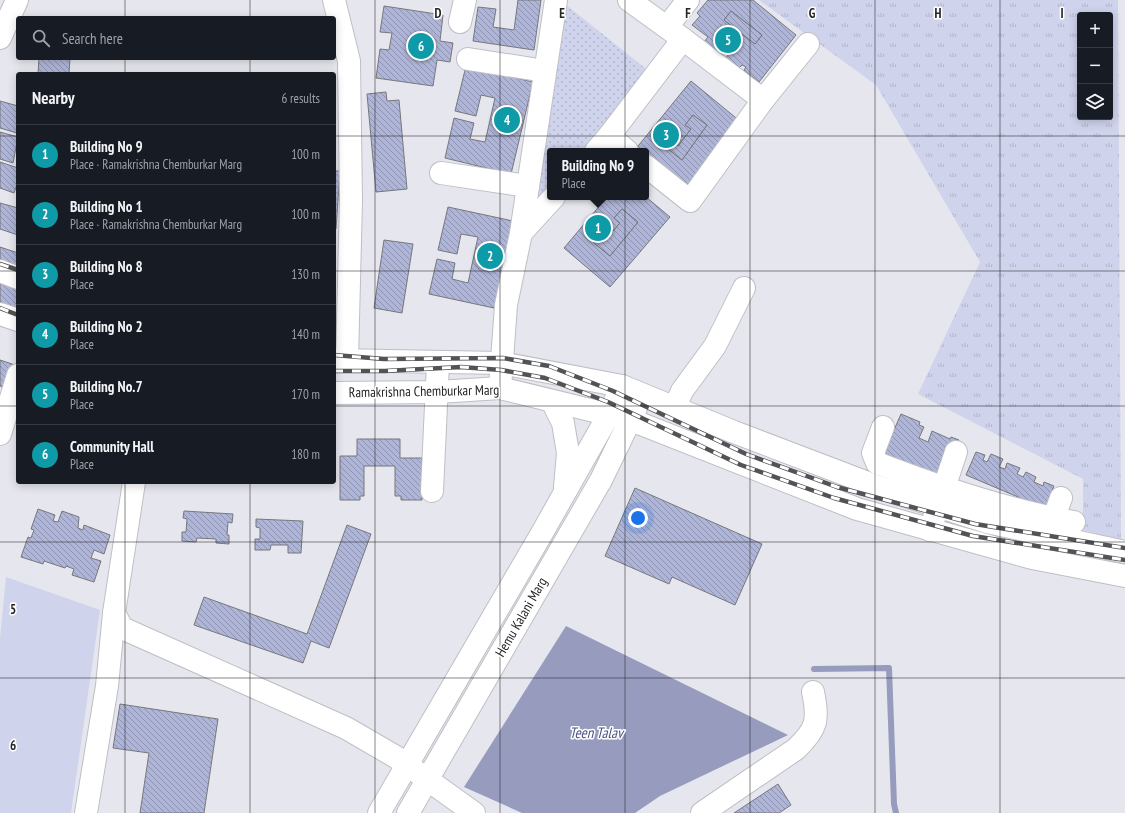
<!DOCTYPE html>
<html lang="en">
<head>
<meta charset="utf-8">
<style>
	body { margin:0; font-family:"PT Sans Narrow",sans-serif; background:#20242c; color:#f1f3f6 }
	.controls { position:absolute; right:12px; top:12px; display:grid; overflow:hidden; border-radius:4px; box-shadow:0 2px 10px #0003 }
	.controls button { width:36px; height:36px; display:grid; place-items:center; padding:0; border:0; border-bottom:1px solid #363941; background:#171b24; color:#f1f3f6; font:20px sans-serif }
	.you { position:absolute; left:638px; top:518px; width:14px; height:14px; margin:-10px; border:3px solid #fff; border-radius:50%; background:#1a73e8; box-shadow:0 0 0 6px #1a73e833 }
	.badge { display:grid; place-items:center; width:26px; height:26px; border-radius:50%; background:#0b8043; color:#fff; font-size:13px; font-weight:700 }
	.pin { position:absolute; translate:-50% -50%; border:2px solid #fff; box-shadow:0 1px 4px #0006 }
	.popup { position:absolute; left:547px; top:148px; width:102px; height:52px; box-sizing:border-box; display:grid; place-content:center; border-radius:4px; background:#171b24; filter:drop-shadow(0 1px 3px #0005); font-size:13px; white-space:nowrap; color:#9ea1a6 }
	.popup b { font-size:15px; color:#f1f3f6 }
	.popup::after { content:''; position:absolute; left:50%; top:100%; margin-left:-8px; border:8px solid transparent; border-top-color:#171b24 }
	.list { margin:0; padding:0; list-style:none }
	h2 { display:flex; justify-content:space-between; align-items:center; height:52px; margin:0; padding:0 16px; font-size:17px }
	h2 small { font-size:13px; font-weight:400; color:#9ea1a6 }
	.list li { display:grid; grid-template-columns:26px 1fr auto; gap:12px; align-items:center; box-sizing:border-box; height:60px; padding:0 16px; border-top:1px solid #363941 }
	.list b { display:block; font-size:15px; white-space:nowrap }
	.list p { margin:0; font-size:13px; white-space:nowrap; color:#9ea1a6 }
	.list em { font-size:13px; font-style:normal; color:#9ea1a6 }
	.icon { flex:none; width:22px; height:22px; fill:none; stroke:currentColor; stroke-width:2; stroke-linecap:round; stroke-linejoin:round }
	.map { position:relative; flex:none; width:1125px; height:813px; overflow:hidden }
	.search { position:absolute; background:#171b24; box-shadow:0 2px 10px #0003; left:16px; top:16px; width:320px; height:44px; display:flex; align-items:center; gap:10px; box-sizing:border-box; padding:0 14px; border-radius:4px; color:#9ea1a6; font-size:15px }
	.panel { position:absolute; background:#171b24; box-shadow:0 2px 10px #0003; left:16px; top:72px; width:320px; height:412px; border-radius:4px }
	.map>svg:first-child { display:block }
	.grass { fill:url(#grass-tufts); fill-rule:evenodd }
	.park { fill:url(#park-dots) }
	.pitch { fill:#cfd3ec }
	.water { fill:#979cbe }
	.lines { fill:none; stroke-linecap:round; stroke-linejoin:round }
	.stream { stroke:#979cbe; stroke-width:6 }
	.building { fill:url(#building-back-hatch); stroke:#77777d; fill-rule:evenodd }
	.minor-casing { stroke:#bebfc5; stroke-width:24 }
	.major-casing { stroke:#bebfc5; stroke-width:24 }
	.minor { stroke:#fff; stroke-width:22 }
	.major { stroke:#fff; stroke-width:22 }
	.rail-casing { stroke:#525356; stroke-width:4.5 }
	.rail { stroke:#fff; stroke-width:3; stroke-dasharray:9; stroke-linecap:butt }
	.grid { fill:none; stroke:#252528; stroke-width:1; stroke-opacity:0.55 }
	.labels { text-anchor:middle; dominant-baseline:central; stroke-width:3; stroke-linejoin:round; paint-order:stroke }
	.street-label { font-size:14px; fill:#252528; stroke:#fff }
	.water-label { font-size:15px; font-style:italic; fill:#4e5384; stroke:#fff }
	.grid-label { font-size:13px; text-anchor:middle; font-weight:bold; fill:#252528; stroke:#fff; stroke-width:3; stroke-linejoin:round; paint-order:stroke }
</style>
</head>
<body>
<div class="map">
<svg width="1125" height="813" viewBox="0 0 1125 813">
	<defs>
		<pattern id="grass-tufts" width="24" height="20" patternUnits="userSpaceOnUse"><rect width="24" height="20" fill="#cfd3ec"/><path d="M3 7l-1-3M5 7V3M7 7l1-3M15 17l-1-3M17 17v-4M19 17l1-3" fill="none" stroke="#b2b5ca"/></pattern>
		<pattern id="park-dots" width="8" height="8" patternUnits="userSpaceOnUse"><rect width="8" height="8" fill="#cfd3ec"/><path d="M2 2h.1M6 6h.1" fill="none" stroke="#b2b5ca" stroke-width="1.8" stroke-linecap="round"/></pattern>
		<pattern id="building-back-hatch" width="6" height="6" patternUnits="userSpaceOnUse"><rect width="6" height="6" fill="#afb5d8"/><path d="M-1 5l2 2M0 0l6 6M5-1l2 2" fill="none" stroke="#8e93af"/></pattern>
	</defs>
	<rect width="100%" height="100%" fill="#e6e7ee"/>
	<path class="grass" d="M 759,0 L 1118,0 L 1121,540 L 1083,530 L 1083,479 L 918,394 L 980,262 L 876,85 ZM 1080,15 L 1110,15 L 1110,117 L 1080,117 Z"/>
	<path class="park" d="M 565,4 L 655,76 L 596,151 L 550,151 L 550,197 L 530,236 Z"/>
	<path class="pitch" d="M 6,577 L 100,610 L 71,813 L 0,813 L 0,638 Z"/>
	<path class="water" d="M 566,626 L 788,735 L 660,796 L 635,813 L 522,813 L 464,787 Z"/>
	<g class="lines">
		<path class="stream" d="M 814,669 L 889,668 L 894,804 L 896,813"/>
	</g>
	<g class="building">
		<path d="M 518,0 L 541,0 L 534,50 L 473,41 L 478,7 L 496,9 L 493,27 L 514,30 Z"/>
		<path d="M 708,0 L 753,0 L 796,35 L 759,82 L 744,70 L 746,67 L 742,65 L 738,69 L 725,59 L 729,54 L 724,50 L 720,55 L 704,42 L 708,37 L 692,25 L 700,16 L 697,13 ZM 731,11 L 762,35 L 755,44 L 724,20 Z"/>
		<path d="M 384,6 L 443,15 L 440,41 L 453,43 L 450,62 L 437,60 L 433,86 L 376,78 L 380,49 L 389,50 L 392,33 L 380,32 Z"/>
		<path d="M 731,11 L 762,35 L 755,44 L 724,20 Z"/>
		<path d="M 39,58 L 70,58 L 69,74 L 38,74 Z"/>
		<path d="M 466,66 L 533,82 L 511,174 L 445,158 L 454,118 L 474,123 L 470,139 L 485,142 L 495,98 L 481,95 L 476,116 L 455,111 Z"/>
		<path d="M 691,81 L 741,122 L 683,193 L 646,163 L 646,151 L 634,151 ZM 693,115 L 707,125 L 682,160 L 668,149 L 673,141 L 678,146 L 691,129 L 685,125 Z"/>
		<path d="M 386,92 L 387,101 L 399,100 L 407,189 L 376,192 L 367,94 Z"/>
		<path d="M 0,101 L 18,106 L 17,133 L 0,128 Z"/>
		<path d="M 693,115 L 707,125 L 682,160 L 668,149 L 673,141 L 678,146 L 691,129 L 685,125 Z"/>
		<path d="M 0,132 L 18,137 L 13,163 L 0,159 Z"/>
		<path d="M 0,162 L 18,168 L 18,182 L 14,193 L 0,188 Z"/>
		<path d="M 334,171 L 340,171 L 336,229 L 334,229 Z"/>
		<path d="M 607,197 L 646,197 L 670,217 L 610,287 L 564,248 ZM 622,209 L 638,222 L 610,256 L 594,243 L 601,233 L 607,238 L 620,223 L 614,218 Z"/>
		<path d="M 0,203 L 18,208 L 18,235 L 0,229 Z"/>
		<path d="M 448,207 L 513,221 L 494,308 L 429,294 L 437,259 L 455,263 L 452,279 L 468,283 L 478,237 L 461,234 L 457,254 L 438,250 Z"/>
		<path d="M 622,209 L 638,222 L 610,256 L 594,243 L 601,233 L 607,238 L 620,223 L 614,218 Z"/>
		<path d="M 384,240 L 413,244 L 402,313 L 374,308 Z"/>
		<path d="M 0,247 L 18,253 L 18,327 L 0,321 Z"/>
		<path d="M 0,360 L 15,365 L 7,389 L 0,386 Z"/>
		<path d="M 901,414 L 920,422 L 919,425 L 924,427 L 919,438 L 928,442 L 932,431 L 950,439 L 951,437 L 959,440 L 939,484 L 903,462 L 884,453 Z"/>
		<path d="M 357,439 L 400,439 L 400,458 L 422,458 L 422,500 L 401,500 L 401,496 L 395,496 L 395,466 L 364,466 L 364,496 L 360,496 L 360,500 L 340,500 L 340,456 L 357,456 Z"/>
		<path d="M 976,452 L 985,455 L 983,460 L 987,462 L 991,454 L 1003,459 L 999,467 L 1005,469 L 1007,463 L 1020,468 L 1017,474 L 1023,477 L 1026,472 L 1036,477 L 1034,482 L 1043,486 L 1044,482 L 1054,486 L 1045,509 L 1016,501 L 1018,497 L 966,475 Z"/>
		<path d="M 635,488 L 762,544 L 735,605 L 672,577 L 669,584 L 605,556 Z"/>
		<path d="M 38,509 L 55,515 L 53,521 L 58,522 L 62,511 L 79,517 L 78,528 L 83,530 L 84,525 L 110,535 L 104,554 L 94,550 L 91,558 L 101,561 L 94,582 L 72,575 L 74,569 L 66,566 L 65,568 L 44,561 L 43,564 L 21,557 L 28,537 L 31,538 L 34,530 L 31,529 Z"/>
		<path d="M 184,511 L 233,514 L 232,523 L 228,522 L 227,535 L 229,535 L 229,544 L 216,543 L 216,539 L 197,538 L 196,542 L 182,541 L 182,532 L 186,532 L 187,519 L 183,518 Z"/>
		<path d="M 256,519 L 303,521 L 301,553 L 288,553 L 288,545 L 271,545 L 270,550 L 255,550 L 255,539 L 260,539 L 260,528 L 256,527 Z"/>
		<path d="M 347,525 L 371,534 L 329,648 L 311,641 L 303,663 L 194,625 L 204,597 L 307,634 Z"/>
		<path d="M 120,704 L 218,719 L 204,813 L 140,813 L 149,753 L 113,748 Z"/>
		<path d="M 778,784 L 791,805 L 779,813 L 734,813 Z"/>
	</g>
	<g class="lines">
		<defs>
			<g id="minor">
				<path d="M 334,0 L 349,61 L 351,200 L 347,361"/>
				<path d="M 460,22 L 465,0"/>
				<path d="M 667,27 L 688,0"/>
				<path d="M 0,38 L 17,0"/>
				<path d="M 683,39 L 763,100"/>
				<path d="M 468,59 L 545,71"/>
				<path d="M 609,136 L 627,151"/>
				<path d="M 596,151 L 609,136 L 683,39 L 629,0"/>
				<path d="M 646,166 L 690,201 L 763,100 L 808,44"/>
				<path d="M 441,173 L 528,186"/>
				<path d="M 521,233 L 554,197"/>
				<path d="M 500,388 L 506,305 L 521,233 L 556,0"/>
				<path d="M 675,407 L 682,391 L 715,346 L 744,288"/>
				<path d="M 883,427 L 873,453 L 877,463 C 941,488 1006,510 1074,522"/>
				<path d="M 0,434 L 18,375"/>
				<path d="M 432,491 L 438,363"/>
				<path d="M 930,530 L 956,452"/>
				<path d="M 1049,531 L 1061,498"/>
				<path d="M 114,613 L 122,628 L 346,728 L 396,757 L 474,813"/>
				<path d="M 86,813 L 107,686 L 114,613 L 134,482"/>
				<path d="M 702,813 L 796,749 C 817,729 819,720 813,692"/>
			</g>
			<g id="major">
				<path d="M 0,271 L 18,278"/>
				<path d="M 0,314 L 18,320"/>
				<path d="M 334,360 L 501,363 L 622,386 L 734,432 L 881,488 L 987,522 L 1125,552"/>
				<path d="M 334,393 L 438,392 L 500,388 L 631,420 L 857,509 L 1032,558 L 1125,576"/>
				<path d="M 552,401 L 563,423 L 568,453 L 565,487"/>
				<path d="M 379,813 L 542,533 L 608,416 L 622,386"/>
				<path d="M 408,813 L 601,480 L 636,408"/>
			</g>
		</defs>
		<use href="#minor" class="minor-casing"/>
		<use href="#major" class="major-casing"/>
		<use href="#minor" class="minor"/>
		<use href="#major" class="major"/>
		<defs>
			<g id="rail">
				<path d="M 0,264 L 18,270"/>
				<path d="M 0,308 L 18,315"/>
				<path d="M 334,355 L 384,359 L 503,358 L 549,366 L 613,391 L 746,454 L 837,487 L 975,524 L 1125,548"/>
				<path d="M 334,371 L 385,371 L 461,367 L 501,370 L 545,378 L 608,402 L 741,465 L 834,498 L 973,536 L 1125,560"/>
			</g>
		</defs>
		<use href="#rail" class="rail-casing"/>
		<use href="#rail" class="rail"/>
	</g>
	<path class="grid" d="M 125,0 L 125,18M 250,0 L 250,18M 375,0 L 375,813M 500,0 L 500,813M 625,0 L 625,813M 750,0 L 750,813M 875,0 L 875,813M 1000,0 L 1000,813M 125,58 L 125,74M 250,58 L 250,74M 0,136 L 18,136M 334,136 L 1125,136M 0,271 L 18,271M 334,271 L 1125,271M 0,406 L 18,406M 334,406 L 1125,406M 125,482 L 125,813M 250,482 L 250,813M 0,542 L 1125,542M 0,678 L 1125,678"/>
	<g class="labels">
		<g class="street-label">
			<text transform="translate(424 391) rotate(-1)">Ramakrishna Chemburkar Marg</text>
			<text transform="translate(521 617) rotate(-60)">Hemu Kalani Marg</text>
		</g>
		<g class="water-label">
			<text x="596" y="732">Teen Talav</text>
		</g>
	</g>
	<g class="grid-label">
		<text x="438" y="18">D</text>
		<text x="562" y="18">E</text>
		<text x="688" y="18">F</text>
		<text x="812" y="18">G</text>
		<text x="938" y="18">H</text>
		<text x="1062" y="18">I</text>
		<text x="13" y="614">5</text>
		<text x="13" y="750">6</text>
	</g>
</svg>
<div class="controls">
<button>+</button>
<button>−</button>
<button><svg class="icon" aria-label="layers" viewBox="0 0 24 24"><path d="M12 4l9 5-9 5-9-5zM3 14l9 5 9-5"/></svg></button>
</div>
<div class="you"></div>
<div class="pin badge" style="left:598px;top:228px;background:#0f9aa8">1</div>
<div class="popup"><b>Building No 9</b>Place</div>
<div class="pin badge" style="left:490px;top:256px;background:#0f9aa8">2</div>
<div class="pin badge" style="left:666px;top:135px;background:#0f9aa8">3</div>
<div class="pin badge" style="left:507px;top:120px;background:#0f9aa8">4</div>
<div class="pin badge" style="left:728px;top:40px;background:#0f9aa8">5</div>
<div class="pin badge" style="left:421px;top:46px;background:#0f9aa8">6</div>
<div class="search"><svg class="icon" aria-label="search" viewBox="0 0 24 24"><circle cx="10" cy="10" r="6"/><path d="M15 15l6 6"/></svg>Search here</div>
<section class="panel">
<h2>Nearby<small>6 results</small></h2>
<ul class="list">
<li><span class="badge" style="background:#0f9aa8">1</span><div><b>Building No 9</b><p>Place · Ramakrishna Chemburkar Marg</p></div><em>100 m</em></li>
<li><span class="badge" style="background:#0f9aa8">2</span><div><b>Building No 1</b><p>Place · Ramakrishna Chemburkar Marg</p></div><em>100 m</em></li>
<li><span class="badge" style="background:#0f9aa8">3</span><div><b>Building No 8</b><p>Place</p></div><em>130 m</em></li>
<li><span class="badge" style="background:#0f9aa8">4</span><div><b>Building No 2</b><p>Place</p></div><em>140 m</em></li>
<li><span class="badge" style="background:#0f9aa8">5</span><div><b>Building No.7</b><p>Place</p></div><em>170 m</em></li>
<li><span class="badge" style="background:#0f9aa8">6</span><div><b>Community Hall</b><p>Place</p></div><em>180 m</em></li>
</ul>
</section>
</div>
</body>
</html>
